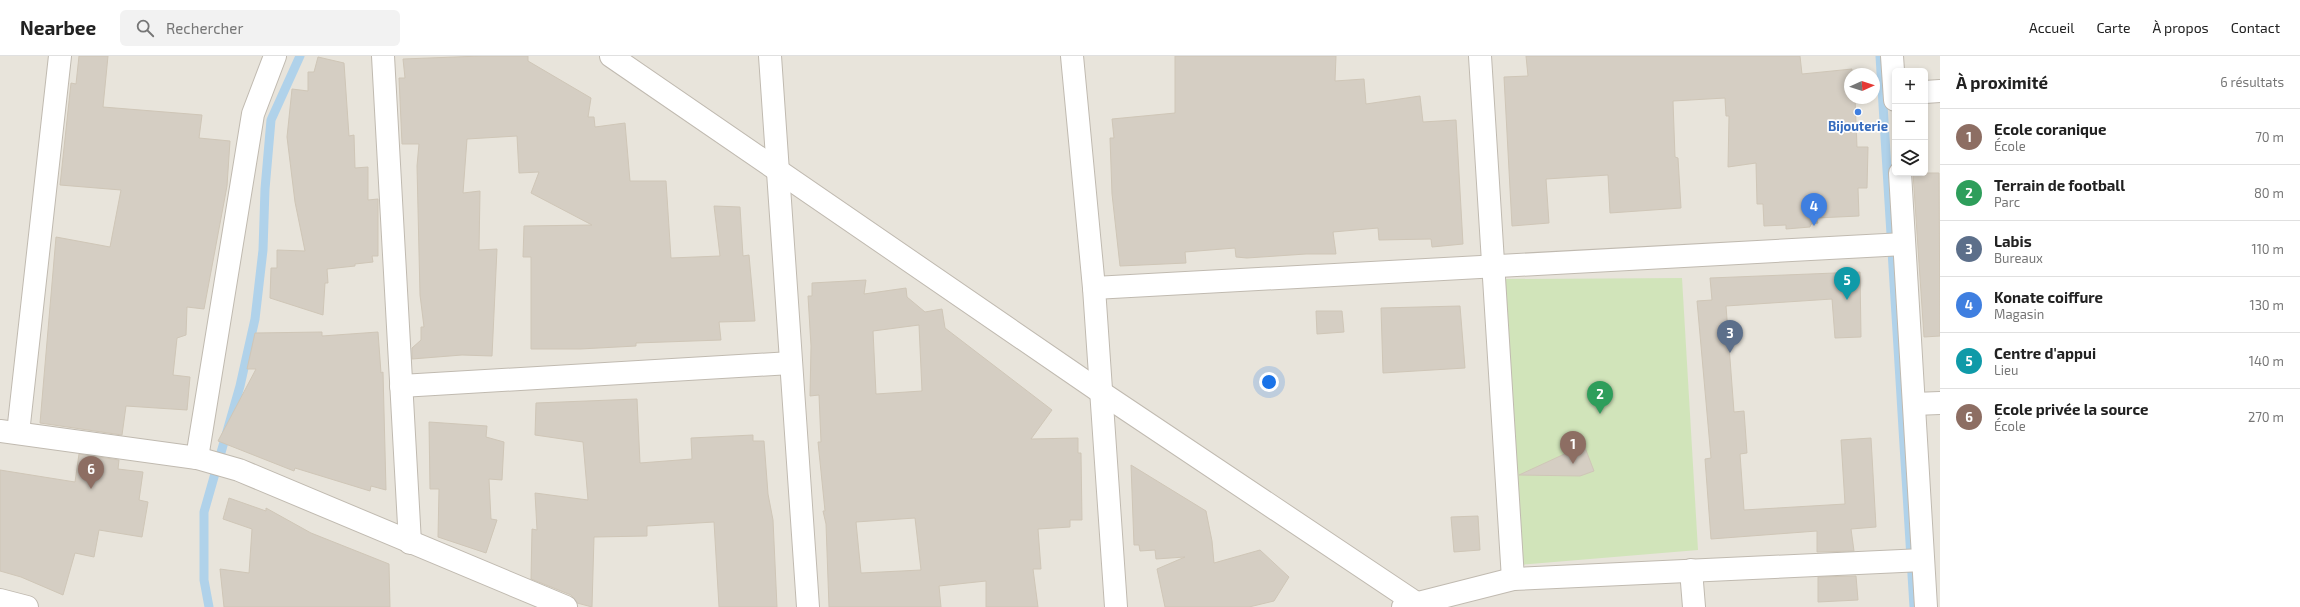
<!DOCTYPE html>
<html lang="fr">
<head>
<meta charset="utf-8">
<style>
	body { margin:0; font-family:"Exo 2",sans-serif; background:#f2f2f2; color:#222 }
	.controls { position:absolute; right:12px; top:12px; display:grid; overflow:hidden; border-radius:6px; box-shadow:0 2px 6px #0003 }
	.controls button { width:36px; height:36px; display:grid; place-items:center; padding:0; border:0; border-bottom:1px solid #e0e0e0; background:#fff; color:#222; font:20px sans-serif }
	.compass { position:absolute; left:1844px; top:12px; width:36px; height:36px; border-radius:50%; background:#fff; box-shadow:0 2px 6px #0003; rotate:87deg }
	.you { position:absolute; left:1269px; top:326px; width:14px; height:14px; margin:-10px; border:3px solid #fff; border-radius:50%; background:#1a73e8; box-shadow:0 0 0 6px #1a73e833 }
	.badge { display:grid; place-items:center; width:26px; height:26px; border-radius:50%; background:#e55034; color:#fff; font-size:13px; font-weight:700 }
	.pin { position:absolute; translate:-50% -33px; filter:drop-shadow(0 1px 2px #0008) }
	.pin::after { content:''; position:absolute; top:21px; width:14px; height:12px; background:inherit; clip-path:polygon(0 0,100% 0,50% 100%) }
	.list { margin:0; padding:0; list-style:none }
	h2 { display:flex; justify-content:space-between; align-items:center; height:52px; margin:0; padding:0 16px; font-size:17px }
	h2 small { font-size:13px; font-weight:400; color:#767676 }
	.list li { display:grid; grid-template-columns:26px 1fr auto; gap:12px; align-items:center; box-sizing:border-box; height:56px; padding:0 16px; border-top:1px solid #e0e0e0 }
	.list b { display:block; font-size:15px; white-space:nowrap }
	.list p { margin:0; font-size:13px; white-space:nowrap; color:#767676 }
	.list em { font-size:13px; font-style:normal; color:#767676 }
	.icon { flex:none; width:22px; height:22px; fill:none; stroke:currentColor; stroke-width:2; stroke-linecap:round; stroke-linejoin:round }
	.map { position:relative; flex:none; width:1940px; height:551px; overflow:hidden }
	header { display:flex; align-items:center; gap:24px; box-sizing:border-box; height:56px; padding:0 20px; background:#fff; border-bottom:1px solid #e0e0e0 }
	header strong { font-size:19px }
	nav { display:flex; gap:22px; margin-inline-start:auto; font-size:14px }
	.search { width:280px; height:36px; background:#f2f2f2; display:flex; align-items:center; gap:10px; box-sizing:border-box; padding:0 14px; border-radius:6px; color:#767676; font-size:15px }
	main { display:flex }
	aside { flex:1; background:#fff }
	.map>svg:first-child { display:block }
	.residential { fill:#e8e4db; fill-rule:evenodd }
	.green { fill:#d1e4ba }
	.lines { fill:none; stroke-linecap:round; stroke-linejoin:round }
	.stream { stroke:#b0d2ea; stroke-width:9 }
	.building { fill:#d5cec3; stroke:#cfc6b7; fill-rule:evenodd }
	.minor-casing { stroke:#c0bab0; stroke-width:24 }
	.minor { stroke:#fff; stroke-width:22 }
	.shop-dot { fill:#3f7fe0; stroke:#fff; stroke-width:1.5 }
	.labels { text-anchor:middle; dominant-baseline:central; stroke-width:3.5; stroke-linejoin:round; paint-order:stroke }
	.shop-label { font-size:13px; font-weight:bold; fill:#366cbe; stroke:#fff }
</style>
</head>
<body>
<header>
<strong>Nearbee</strong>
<div class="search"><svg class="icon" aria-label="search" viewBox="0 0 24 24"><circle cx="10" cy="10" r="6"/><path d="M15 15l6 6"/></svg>Rechercher</div>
<nav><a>Accueil</a><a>Carte</a><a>À propos</a><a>Contact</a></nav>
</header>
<main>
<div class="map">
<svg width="1940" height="551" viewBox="0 0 1940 551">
	<rect width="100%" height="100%" fill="#f5f2ed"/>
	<path class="residential" d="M 0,0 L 1940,0 L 1940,551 L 0,551 ZM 1895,15 L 1925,15 L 1925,117 L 1895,117 ZM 1850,18 L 1874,18 L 1874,42 L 1850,42 Z"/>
	<path class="green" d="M 1682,222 L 1698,494 L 1519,509 L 1503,223 Z"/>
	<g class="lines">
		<g class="stream">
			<path d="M 1880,0 L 1914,551"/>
			<path d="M 209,551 L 204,524 L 204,456 L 240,330 L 255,263 L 263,194 L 265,133 L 271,64 L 300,0"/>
		</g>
	</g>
	<g class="building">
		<path d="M 79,0 L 108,0 L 103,51 L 202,59 L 199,82 L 230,85 L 227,130 L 204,253 L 187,251 L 186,279 L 177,282 L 173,319 L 190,321 L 187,354 L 126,350 L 122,379 L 40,367 L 56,181 L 110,191 L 121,134 L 60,129 L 71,27 L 76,28 Z"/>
		<path d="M 481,0 L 528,0 L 528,5 L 591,42 L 588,61 L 594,61 L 595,71 L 625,67 L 630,125 L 666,125 L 671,202 L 720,200 L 714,150 L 740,151 L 743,200 L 749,199 L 755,265 L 719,266 L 721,284 L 636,287 L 636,290 L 580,293 L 531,293 L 531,201 L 523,201 L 524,170 L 592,169 L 531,137 L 539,116 L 519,117 L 517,80 L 467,83 L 463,137 L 480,135 L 479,194 L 497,193 L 492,300 L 462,299 L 412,303 L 412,292 L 421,284 L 421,271 L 424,271 L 420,239 L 417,110 L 419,88 L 402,88 L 399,22 L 405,22 L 403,3 Z"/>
		<path d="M 1175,0 L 1336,0 L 1335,25 L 1364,23 L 1366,48 L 1420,40 L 1423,66 L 1456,64 L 1463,188 L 1432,191 L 1431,183 L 1379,184 L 1378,172 L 1333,176 L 1336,198 L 1306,198 L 1247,202 L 1236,201 L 1235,192 L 1185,196 L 1186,207 L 1120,210 L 1112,138 L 1110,82 L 1114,82 L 1112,63 L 1175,57 Z"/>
		<path d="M 1526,0 L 1800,0 L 1802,18 L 1852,13 L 1850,42 L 1855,42 L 1857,91 L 1868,91 L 1867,132 L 1858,132 L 1859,160 L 1816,162 L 1818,167 L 1811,168 L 1810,171 L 1786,173 L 1786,169 L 1764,170 L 1763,148 L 1757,148 L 1756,107 L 1728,111 L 1729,60 L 1726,60 L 1725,42 L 1673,45 L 1675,101 L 1678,102 L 1681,152 L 1610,157 L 1608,119 L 1546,123 L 1549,167 L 1512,170 L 1504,21 L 1528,20 Z"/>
		<path d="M 318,1 L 344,7 L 349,80 L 354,79 L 355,112 L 368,111 L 368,144 L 378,143 L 378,200 L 372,200 L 373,206 L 355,208 L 355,210 L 327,213 L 328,227 L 325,227 L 323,259 L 270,242 L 271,212 L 277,212 L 277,194 L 305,195 L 295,146 L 287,81 L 292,33 L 308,35 L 308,16 L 314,16 Z"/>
		<path d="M 1913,117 L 1939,117 L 1940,280 L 1924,281 Z"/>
		<path d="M 1860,216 L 1861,281 L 1835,282 L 1832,243 L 1726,250 L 1734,356 L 1744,355 L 1747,397 L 1740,398 L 1744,454 L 1845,448 L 1841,384 L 1871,382 L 1876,471 L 1851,473 L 1854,495 L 1817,496 L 1817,475 L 1711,483 L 1705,403 L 1711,402 L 1697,245 L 1712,244 L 1710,222 Z"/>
		<path d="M 866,224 L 864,238 L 906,232 L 907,241 L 925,256 L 942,253 L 945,272 L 1052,354 L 1031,383 L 1078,382 L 1078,397 L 1081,397 L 1082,464 L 1070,464 L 1070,471 L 1038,473 L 1041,513 L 1033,513 L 1038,551 L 986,551 L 986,525 L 939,530 L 941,551 L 829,551 L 826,468 L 823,455 L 825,455 L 818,386 L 821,386 L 819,339 L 810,340 L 811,290 L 808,240 L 812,240 L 812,227 ZM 919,269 L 922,335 L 876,338 L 873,275 ZM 915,462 L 921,514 L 861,517 L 856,466 Z"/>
		<path d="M 1460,250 L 1465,312 L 1383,317 L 1381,252 Z"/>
		<path d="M 1316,255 L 1342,255 L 1344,276 L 1317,278 Z"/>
		<path d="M 322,276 L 322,280 L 378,276 L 381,317 L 383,316 L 386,434 L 371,430 L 370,435 L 295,412 L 294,415 L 218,385 L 256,313 L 247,313 L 255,277 Z"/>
		<path d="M 637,343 L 640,407 L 692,403 L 691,382 L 753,379 L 753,385 L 764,385 L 768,438 L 773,464 L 777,551 L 719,551 L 714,466 L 647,470 L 647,480 L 594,481 L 592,551 L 577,547 L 571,539 L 531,523 L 532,473 L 537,474 L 535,437 L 588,444 L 583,386 L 535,379 L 536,347 Z"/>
		<path d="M 429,366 L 487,370 L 486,381 L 504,386 L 502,424 L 489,423 L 491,463 L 497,464 L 486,497 L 438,481 L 439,433 L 430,433 Z"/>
		<path d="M 1584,389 L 1594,415 L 1580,420 L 1519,419 Z"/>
		<path d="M 79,398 L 119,404 L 118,413 L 143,416 L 139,444 L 148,446 L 142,481 L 99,474 L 94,501 L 75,497 L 63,539 L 21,521 L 0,515 L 0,414 L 75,426 Z"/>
		<path d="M 1131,409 L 1206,455 L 1212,485 L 1214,507 L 1260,494 L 1289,521 L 1274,545 L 1249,551 L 1165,551 L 1157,513 L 1185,501 L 1156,503 L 1155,494 L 1140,495 L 1139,489 L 1134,489 Z"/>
		<path d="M 229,442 L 266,455 L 266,452 L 311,477 L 389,508 L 390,551 L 224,551 L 220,513 L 249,517 L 252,473 L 223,463 Z"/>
		<path d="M 1478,460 L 1480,494 L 1454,496 L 1451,461 Z"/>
		<path d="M 1856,520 L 1858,544 L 1818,546 L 1818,521 Z"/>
	</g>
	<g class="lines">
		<defs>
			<g id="minor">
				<path d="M 383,0 L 410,487"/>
				<path d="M 611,0 L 1102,337 L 1416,547"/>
				<path d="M 770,0 L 808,551"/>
				<path d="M 1072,0 L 1094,232 L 1116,551"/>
				<path d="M 1480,0 L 1513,523"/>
				<path d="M 1892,0 L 1895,44"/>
				<path d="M 1925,36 L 1940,35"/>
				<path d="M 1900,117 L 1926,551"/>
				<path d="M 1094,232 L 1904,188"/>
				<path d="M 401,330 L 791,307"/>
				<path d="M 1914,348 L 1940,347"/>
				<path d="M 0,375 L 197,402 L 239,414 L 566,551"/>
				<path d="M 18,377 L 60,0"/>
				<path d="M 197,402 L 253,58 L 275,0"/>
				<path d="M 1691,514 L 1694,551"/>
				<path d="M 0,544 L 27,551"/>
				<path d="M 1403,551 L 1513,523 L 1923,504"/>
			</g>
		</defs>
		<use href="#minor" class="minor-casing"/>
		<use href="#minor" class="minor"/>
	</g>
	<circle class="shop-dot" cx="1858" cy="56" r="4"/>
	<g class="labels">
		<g class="shop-label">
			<text x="1858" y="70">Bijouterie</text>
		</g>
	</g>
</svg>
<div class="controls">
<button>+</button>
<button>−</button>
<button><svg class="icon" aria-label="layers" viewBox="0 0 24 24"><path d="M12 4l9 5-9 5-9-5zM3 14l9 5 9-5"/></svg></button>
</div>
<svg class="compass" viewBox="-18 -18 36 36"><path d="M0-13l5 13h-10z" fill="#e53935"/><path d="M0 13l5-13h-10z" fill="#767676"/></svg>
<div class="you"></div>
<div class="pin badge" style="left:1573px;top:408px;background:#8d6e63">1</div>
<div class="pin badge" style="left:1600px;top:358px;background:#2e9e5b">2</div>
<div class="pin badge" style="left:1730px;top:297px;background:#5c6f8a">3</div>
<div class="pin badge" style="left:1814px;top:170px;background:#3f7fe0">4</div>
<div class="pin badge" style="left:1847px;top:244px;background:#0f9aa8">5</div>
<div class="pin badge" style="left:91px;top:433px;background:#8d6e63">6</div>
</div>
<aside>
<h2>À proximité<small>6 résultats</small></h2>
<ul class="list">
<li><span class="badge" style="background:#8d6e63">1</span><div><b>Ecole coranique</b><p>École</p></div><em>70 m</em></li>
<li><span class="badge" style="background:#2e9e5b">2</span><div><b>Terrain de football</b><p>Parc</p></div><em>80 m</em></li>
<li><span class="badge" style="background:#5c6f8a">3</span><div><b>Labis</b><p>Bureaux</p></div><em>110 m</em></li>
<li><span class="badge" style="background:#3f7fe0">4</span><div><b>Konate coiffure</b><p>Magasin</p></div><em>130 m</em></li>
<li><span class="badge" style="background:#0f9aa8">5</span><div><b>Centre d'appui</b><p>Lieu</p></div><em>140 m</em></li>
<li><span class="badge" style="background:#8d6e63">6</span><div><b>Ecole privée la source</b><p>École</p></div><em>270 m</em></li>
</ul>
</aside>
</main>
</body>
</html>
